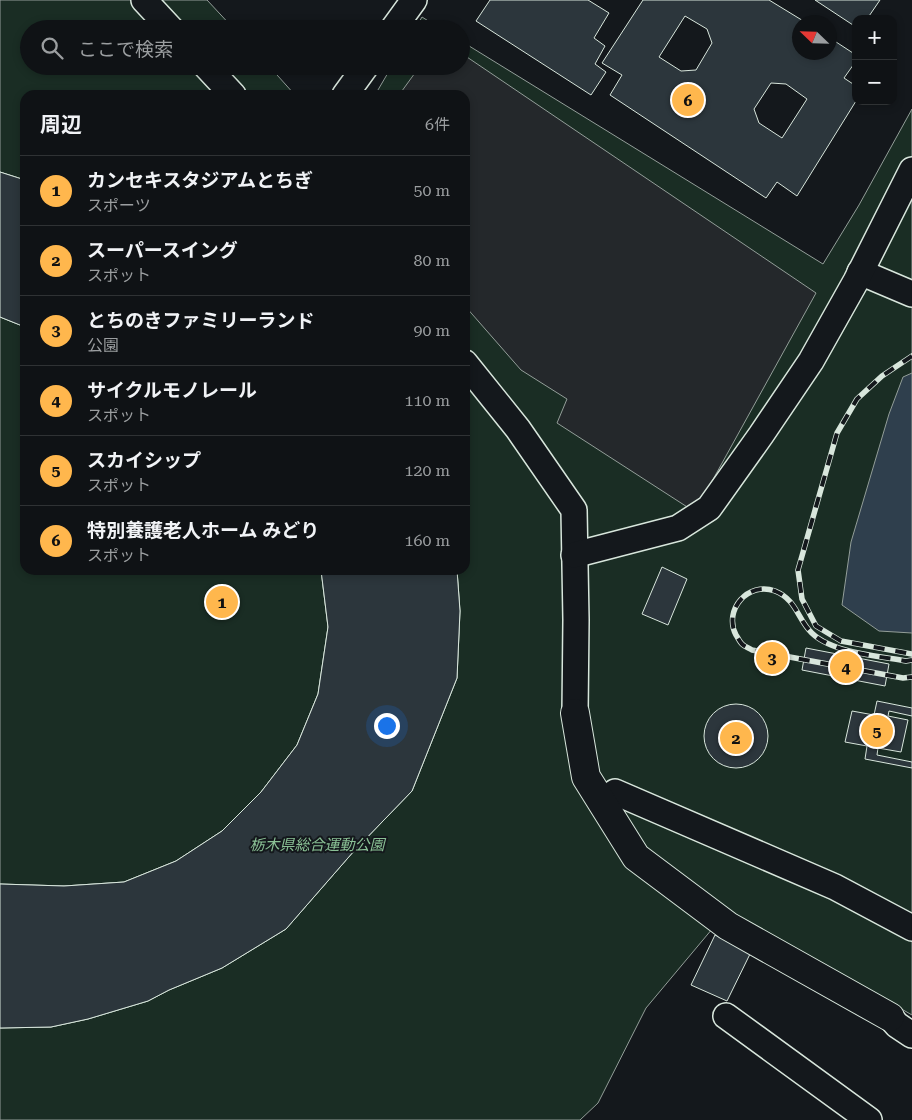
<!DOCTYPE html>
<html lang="ja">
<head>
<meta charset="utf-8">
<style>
	body { margin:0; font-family:"Roboto Serif","Noto Sans JP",serif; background:#1d2022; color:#f1f3f6 }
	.controls { position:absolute; right:15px; top:15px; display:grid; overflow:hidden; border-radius:10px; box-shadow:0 2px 8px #0003 }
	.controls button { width:45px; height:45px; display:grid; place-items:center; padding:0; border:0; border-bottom:1px solid #2f3234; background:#0f1215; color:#f1f3f6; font:25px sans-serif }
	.compass { position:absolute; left:792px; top:15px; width:45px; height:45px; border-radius:50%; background:#0f1215; box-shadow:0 2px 8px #0003; rotate:293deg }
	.you { position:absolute; left:386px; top:725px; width:18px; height:18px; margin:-12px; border:4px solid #fff; border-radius:50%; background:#1a73e8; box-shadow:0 0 0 8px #1a73e833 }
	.badge { display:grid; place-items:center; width:32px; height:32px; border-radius:50%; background:#ffb74d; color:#111; font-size:16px; font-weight:700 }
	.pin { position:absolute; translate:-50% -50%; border:2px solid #fff; box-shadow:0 1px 5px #0006 }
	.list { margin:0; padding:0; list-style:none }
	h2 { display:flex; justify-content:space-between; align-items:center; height:65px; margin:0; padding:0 20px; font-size:21px }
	h2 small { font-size:16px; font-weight:400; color:#9b9ea0 }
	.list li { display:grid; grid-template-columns:32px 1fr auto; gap:15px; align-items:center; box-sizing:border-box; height:70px; padding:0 20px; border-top:1px solid #2f3234 }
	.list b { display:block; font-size:19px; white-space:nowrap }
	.list p { margin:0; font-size:16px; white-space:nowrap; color:#9b9ea0 }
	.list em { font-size:16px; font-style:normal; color:#9b9ea0 }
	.icon { flex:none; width:28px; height:28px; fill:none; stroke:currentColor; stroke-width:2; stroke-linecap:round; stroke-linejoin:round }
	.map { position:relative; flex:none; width:912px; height:1120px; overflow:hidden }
	.search { position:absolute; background:#0f1215; box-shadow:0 2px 8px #0003; left:20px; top:20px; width:450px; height:55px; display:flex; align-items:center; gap:12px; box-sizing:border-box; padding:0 18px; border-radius:28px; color:#9b9ea0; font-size:19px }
	.panel { position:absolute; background:#0f1215; box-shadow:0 2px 8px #0003; left:20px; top:90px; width:450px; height:485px; border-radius:15px }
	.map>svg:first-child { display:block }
	.green { fill:#1a2d24; stroke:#939e99 }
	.parking { fill:#24282b; stroke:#939e99 }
	.water { fill:#2f3f4d; stroke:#939e99 }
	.building { fill:#2c363c; stroke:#d8e6dc; fill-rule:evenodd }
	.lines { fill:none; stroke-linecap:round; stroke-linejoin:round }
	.street-casing { stroke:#d8e6dc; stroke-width:28 }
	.secondary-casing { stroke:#d8e6dc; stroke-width:30 }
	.street { stroke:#14181c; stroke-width:25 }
	.secondary { stroke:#14181c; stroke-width:28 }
	.rail-casing { stroke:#d8e6dc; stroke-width:5.5 }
	.rail { stroke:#14181c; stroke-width:4; stroke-dasharray:11; stroke-linecap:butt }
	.labels { text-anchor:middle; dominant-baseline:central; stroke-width:4; stroke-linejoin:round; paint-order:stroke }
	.park-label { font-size:15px; font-style:italic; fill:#8ac095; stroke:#14181c }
</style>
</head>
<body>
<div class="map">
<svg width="912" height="1120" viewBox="0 0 912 1120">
	<rect width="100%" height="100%" fill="#14181c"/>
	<g class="green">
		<path d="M 0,0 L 207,0 L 234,29 L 29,29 L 29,66 L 269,66 L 295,95 L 25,95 L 25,570 L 465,570 L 465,95 L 375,95 L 392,66 L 461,66 L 461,41 L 823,264 L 859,205 L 912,109 L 912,1015 L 728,910 L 646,1008 L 598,1103 L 580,1120 L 0,1120 Z"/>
		<path d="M 422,17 L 441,29 L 415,29 Z"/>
	</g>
	<path class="parking" d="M 461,53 L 816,293 L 695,512 L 557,423 L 567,399 L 521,370 L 465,306 L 465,95 L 399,95 L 420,66 L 461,66 Z"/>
	<path class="water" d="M 912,373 L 912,633 L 879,631 L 842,605 L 851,542 L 889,414 L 903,377 Z"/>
	<g class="building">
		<path d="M 490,0 L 588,0 L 609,13 L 594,38 L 605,46 L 595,64 L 606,72 L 591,95 L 476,21 Z"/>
		<path d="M 643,0 L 769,0 L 805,22 L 800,22 L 800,52 L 830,52 L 830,38 L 856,55 L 856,61 L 844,78 L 856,86 L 856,101 L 797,196 L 777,182 L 766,198 L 610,95 L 622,75 L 602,63 ZM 685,16 L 707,29 L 712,43 L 696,70 L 681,71 L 659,57 ZM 771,83 L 786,84 L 807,99 L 782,138 L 759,123 L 754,109 Z"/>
		<path d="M 815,0 L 880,0 L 867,19 L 856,19 L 856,27 Z"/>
		<path d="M 0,172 L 25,180 L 25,327 L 0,317 Z"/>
		<path d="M 0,172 L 25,180 L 25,327 L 0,317 Z"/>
		<path d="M 662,567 L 687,579 L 668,625 L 642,614 Z"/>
		<path d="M 321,570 L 457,570 L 460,611 L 457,678 L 412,791 L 354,851 L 286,929 L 222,968 L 169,990 L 148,1001 L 88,1019 L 51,1027 L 0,1028 L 0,884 L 64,886 L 124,882 L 176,861 L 222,831 L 261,792 L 297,745 L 318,694 L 328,627 Z"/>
		<path d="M 321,570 L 457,570 L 460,611 L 457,678 L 412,791 L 354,851 L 286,929 L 222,968 L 169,990 L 148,1001 L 88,1019 L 51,1027 L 0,1028 L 0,884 L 64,886 L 124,882 L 176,861 L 222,831 L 261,792 L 297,745 L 318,694 L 328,627 Z"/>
		<path d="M 806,648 L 889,664 L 885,686 L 802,670 Z"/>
		<path d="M 877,701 L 912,708 L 912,716 L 889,711 L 888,716 L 908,720 L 901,752 L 878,748 L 877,755 L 912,762 L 912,768 L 865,759 L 867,746 L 845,742 L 852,711 L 874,715 Z"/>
		<circle cx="736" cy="736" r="32"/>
		<path d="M 715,935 L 751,952 L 727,1001 L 691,985 Z"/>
	</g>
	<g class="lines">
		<defs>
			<g id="street">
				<path d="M 144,0 L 171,29"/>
				<path d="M 393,29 L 414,0"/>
				<path d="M 206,66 L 233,95"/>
				<path d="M 345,95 L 366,66"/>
				<path d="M 860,272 L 912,294"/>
				<path d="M 465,363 L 518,429 L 574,510 L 576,620 L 575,713"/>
				<path d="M 574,555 L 678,528 L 709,508 L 761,435 L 811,361 L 856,281 L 912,170"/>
				<path d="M 615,792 L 835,887 L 912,928"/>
				<path d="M 726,1016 L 869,1120"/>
				<path d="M 890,1017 L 897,1025 L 912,1035"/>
			</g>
			<path id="secondary" d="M 575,713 L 586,777 L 636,857 L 728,926 L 890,1017"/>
		</defs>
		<use href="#street" class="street-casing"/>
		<use href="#secondary" class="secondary-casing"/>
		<use href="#street" class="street"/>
		<use href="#secondary" class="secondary"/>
		<defs>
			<g id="rail">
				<path d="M 912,356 L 882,376 L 857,399 L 837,433 L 798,570 L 802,599 L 816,626 L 841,641 L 912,654"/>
				<path d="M 912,660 L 906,661 C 879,656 828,653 809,630 C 797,616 795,599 775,591 C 748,581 723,610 736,635 C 738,638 740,642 742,644 C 745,647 749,648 752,650 L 903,678 L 912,677"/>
			</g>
		</defs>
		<use href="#rail" class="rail-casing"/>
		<use href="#rail" class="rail"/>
	</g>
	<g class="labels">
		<g class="park-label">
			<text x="317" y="845">栃木県総合運動公園</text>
		</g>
	</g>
</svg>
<div class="controls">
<button>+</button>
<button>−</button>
</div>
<svg class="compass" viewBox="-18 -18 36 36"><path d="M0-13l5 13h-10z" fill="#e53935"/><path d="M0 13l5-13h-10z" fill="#9b9ea0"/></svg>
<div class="you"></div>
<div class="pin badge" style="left:222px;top:602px">1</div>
<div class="pin badge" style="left:736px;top:738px">2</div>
<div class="pin badge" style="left:772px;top:658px">3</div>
<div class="pin badge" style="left:846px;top:667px">4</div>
<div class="pin badge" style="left:877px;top:731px">5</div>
<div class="pin badge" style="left:688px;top:100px">6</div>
<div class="search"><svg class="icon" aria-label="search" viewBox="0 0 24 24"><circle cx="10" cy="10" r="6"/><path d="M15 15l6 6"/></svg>ここで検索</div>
<section class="panel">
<h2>周辺<small>6件</small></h2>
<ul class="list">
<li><span class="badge">1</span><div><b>カンセキスタジアムとちぎ</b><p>スポーツ</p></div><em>50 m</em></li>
<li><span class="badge">2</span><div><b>スーパースイング</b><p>スポット</p></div><em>80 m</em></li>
<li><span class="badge">3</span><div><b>とちのきファミリーランド</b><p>公園</p></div><em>90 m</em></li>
<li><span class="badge">4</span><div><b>サイクルモノレール</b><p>スポット</p></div><em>110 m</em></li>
<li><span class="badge">5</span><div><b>スカイシップ</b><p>スポット</p></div><em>120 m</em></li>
<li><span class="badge">6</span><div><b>特別養護老人ホーム みどり</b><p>スポット</p></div><em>160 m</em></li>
</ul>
</section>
</div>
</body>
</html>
